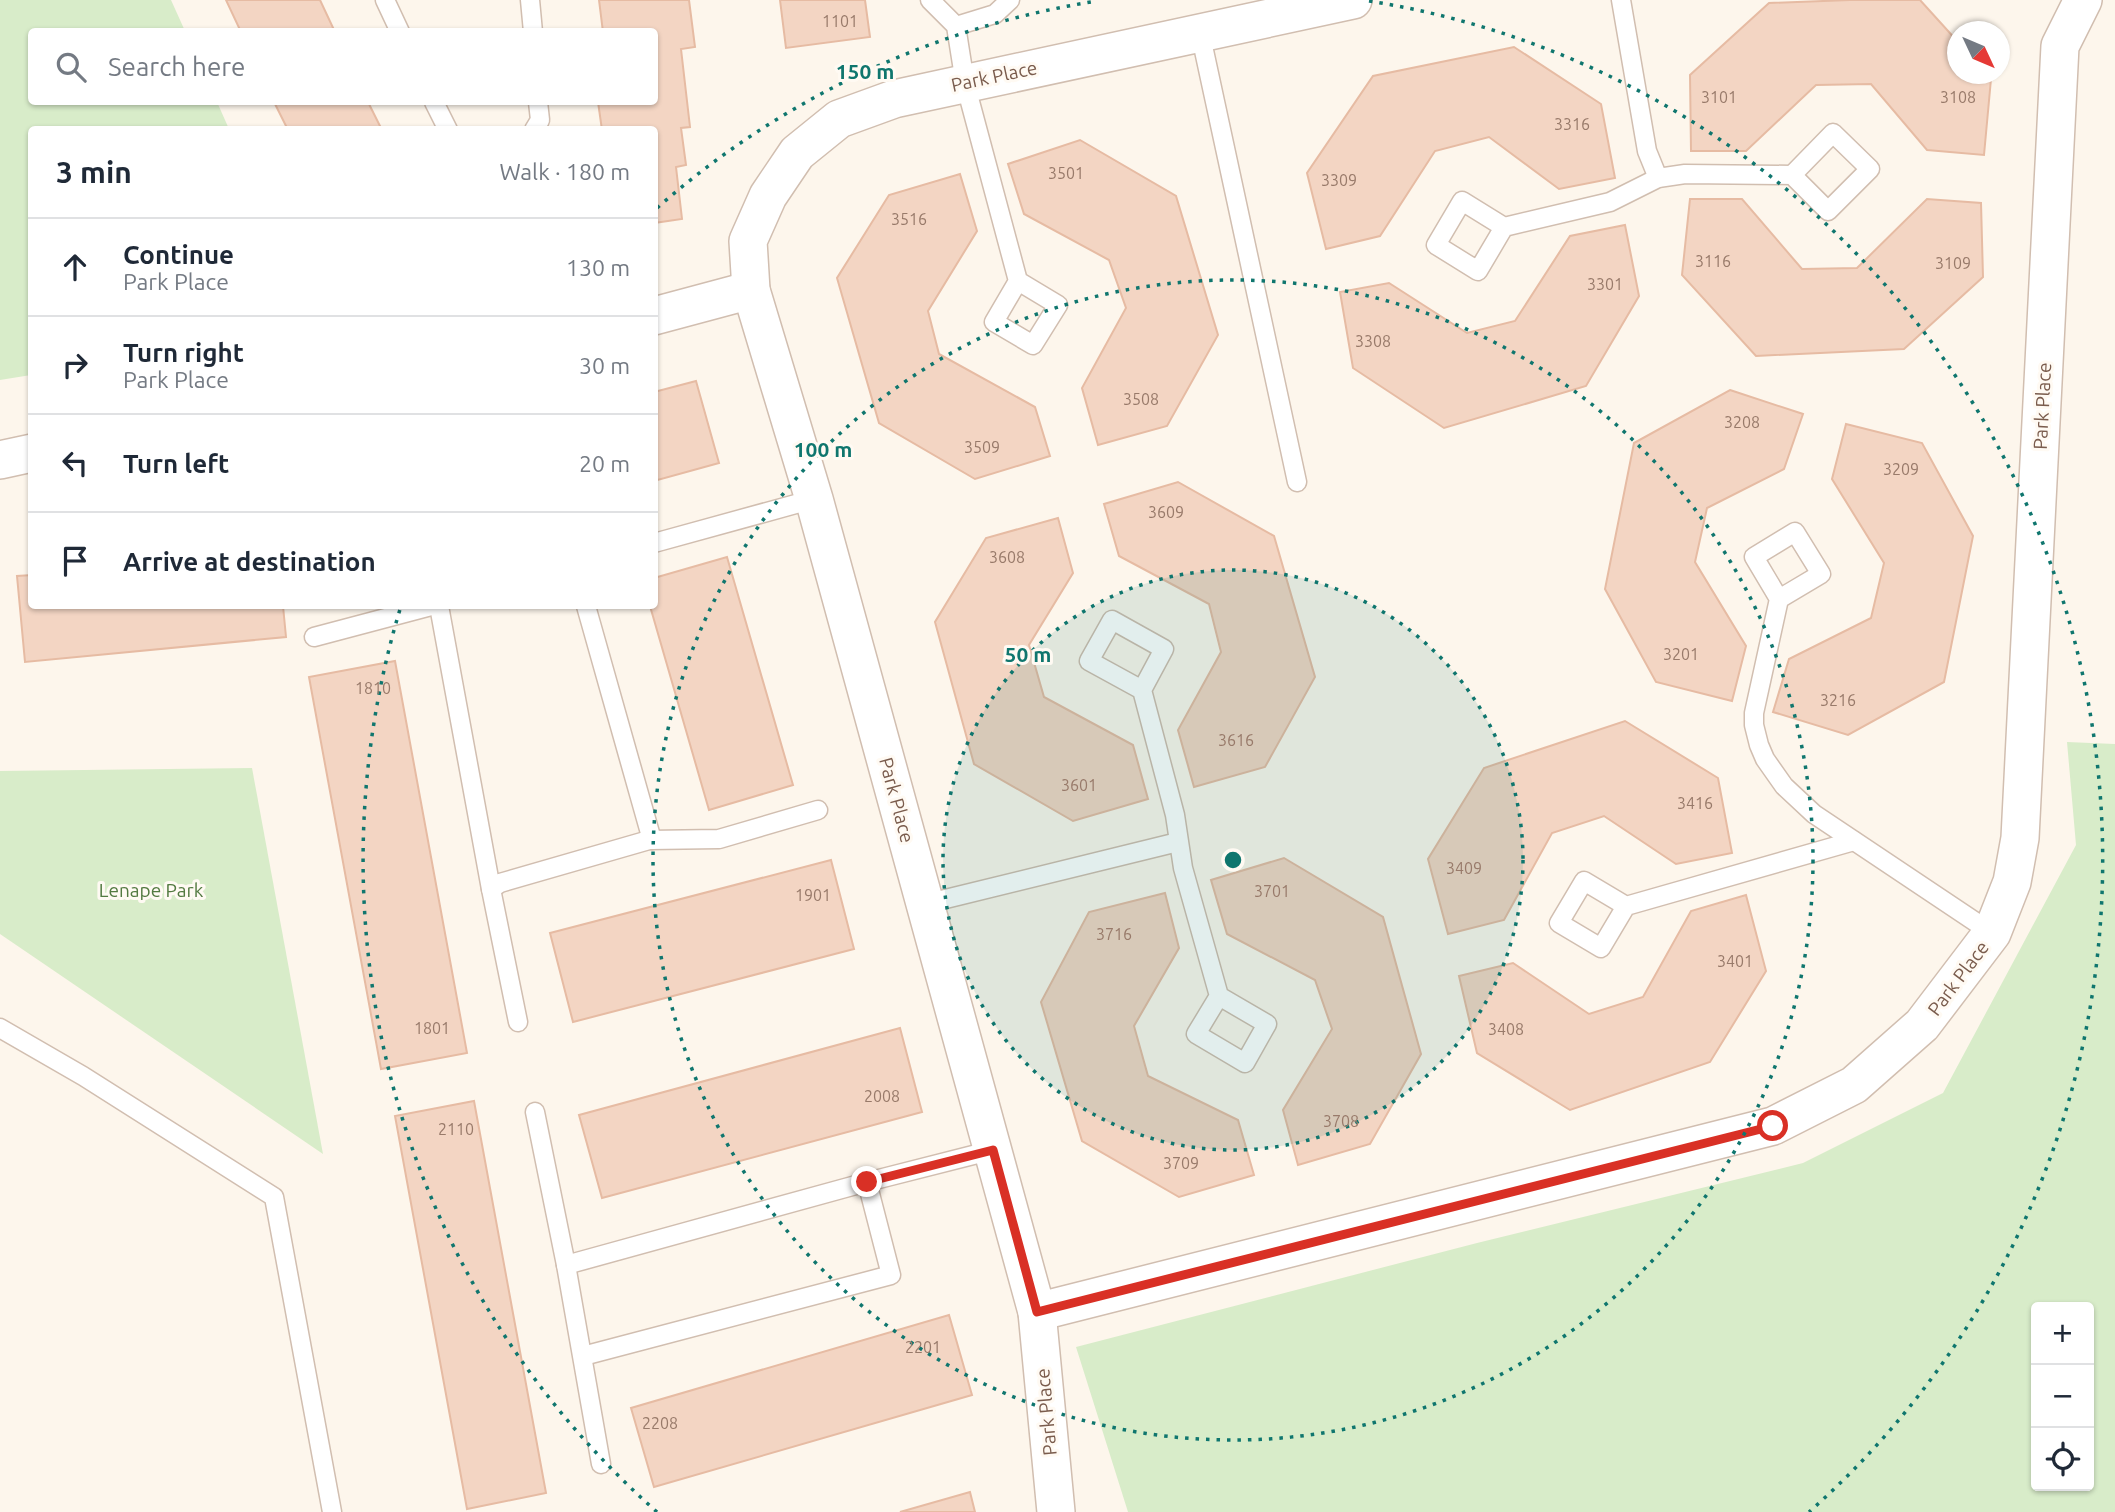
<!DOCTYPE html>
<html lang="en">
<head>
<meta charset="utf-8">
<style>
	body { margin:0; font-family:Ubuntu,sans-serif; background:#f6f6f7; color:#1f2937 }
	.controls { position:absolute; right:21px; bottom:21px; display:grid; overflow:hidden; border-radius:7px; box-shadow:0 2px 5px #0004 }
	.controls button { width:63px; height:63px; display:grid; place-items:center; padding:0; border:0; border-bottom:2px solid #e0e1e3; background:#fff; color:#1f2937; font:35px sans-serif }
	.compass { position:absolute; left:1947px; top:21px; width:63px; height:63px; border-radius:50%; background:#fff; box-shadow:0 2px 5px #0004; rotate:134deg }
	.stop { position:absolute; width:21px; height:21px; margin:-16px; border:5px solid #d93025; border-radius:50%; background:#fff }
	.stop.end { background:#d93025; border-color:#fff; box-shadow:0 2px 7px #0008 }
	.list { margin:0; padding:0; list-style:none }
	h2 { display:flex; justify-content:space-between; align-items:center; height:91px; margin:0; padding:0 28px; font-size:30px }
	h2 small { font-size:23px; font-weight:400; color:#747a83 }
	.list li { display:grid; grid-template-columns:46px 1fr auto; gap:21px; align-items:center; box-sizing:border-box; height:98px; padding:0 28px; border-top:2px solid #e0e1e3 }
	.list b { display:block; font-size:26px; white-space:nowrap }
	.list p { margin:0; font-size:23px; white-space:nowrap; color:#747a83 }
	.list em { font-size:23px; font-style:normal; color:#747a83 }
	.icon { flex:none; width:38px; height:38px; fill:none; stroke:currentColor; stroke-width:2; stroke-linecap:round; stroke-linejoin:round }
	.map { position:relative; flex:none; width:2115px; height:1512px; overflow:hidden }
	.search { position:absolute; background:#fff; box-shadow:0 2px 5px #0004; left:28px; top:28px; width:630px; height:77px; display:flex; align-items:center; gap:18px; box-sizing:border-box; padding:0 24px; border-radius:7px; color:#747a83; font-size:26px }
	.panel { position:absolute; background:#fff; box-shadow:0 2px 5px #0004; left:28px; top:126px; width:630px; height:483px; border-radius:7px }
	.map>svg:first-child { display:block }
	.green { fill:#d8ecc9; fill-rule:evenodd }
	.building { fill:#f3d5c3; stroke:#e6bba3; stroke-width:2 }
	.lines { fill:none; stroke-linecap:round; stroke-linejoin:round }
	.service-casing { stroke:#d1beb0; stroke-width:21 }
	.minor-casing { stroke:#d1beb0; stroke-width:40 }
	.service { stroke:#fff; stroke-width:18 }
	.minor { stroke:#fff; stroke-width:37 }
	.route { stroke:#d93025; stroke-width:9 }
	.ring { fill:none; stroke:#0f766e; stroke-width:3.5; stroke-dasharray:3.5 7 }
	.labels { text-anchor:middle; dominant-baseline:central; stroke-width:6; stroke-linejoin:round; paint-order:stroke }
	.number-label { font-size:16px; fill:#987a6a }
	.street-label { font-size:19px; fill:#7a5c4d; stroke:#fffaf3 }
	.park-label { font-size:19px; fill:#537a41; stroke:#fffaf3 }
	.centre { fill:#0f766e; stroke:#fffaf3; stroke-width:3.5 }
	.ring-label { font-size:21px; text-anchor:middle; font-weight:bold; fill:#0f766e; stroke:#fffaf3; stroke-width:6; stroke-linejoin:round; paint-order:stroke }
</style>
</head>
<body>
<div class="map">
<svg width="2115" height="1512" viewBox="0 0 2115 1512">
	<rect width="100%" height="100%" fill="#fdf6ec"/>
	<g class="green">
		<path d="M 0,0 L 171,0 L 185,31 L 32,32 L 32,102 L 217,102 L 229,129 L 32,130 L 31,375 L 0,380 Z"/>
		<path d="M 2067,742 L 2115,744 L 2115,1512 L 1128,1512 L 1076,1347 L 1477,1243 L 1803,1163 L 1943,1093 L 2076,845 ZM 2036,1307 L 2089,1307 L 2089,1486 L 2036,1486 Z"/>
		<path d="M 252,768 L 323,1154 L 0,934 L 0,771 Z"/>
	</g>
	<g class="building">
		<path d="M 226,0 L 320,0 L 335,32 L 241,32 Z"/>
		<path d="M 599,0 L 689,0 L 695,47 L 681,49 L 690,127 L 681,128 L 686,165 L 676,167 L 682,219 L 654,223 L 654,130 L 602,130 L 598,102 L 654,102 L 654,32 L 603,32 Z"/>
		<path d="M 780,0 L 865,0 L 870,37 L 786,48 Z"/>
		<path d="M 1850,0 L 1920,0 L 1958,42 L 1958,74 L 1986,74 L 1991,79 L 1984,155 L 1927,150 L 1871,84 L 1816,85 L 1746,151 L 1691,151 L 1690,75 L 1769,3 Z"/>
		<path d="M 1514,47 L 1601,104 L 1615,178 L 1559,189 L 1489,137 L 1435,151 L 1380,236 L 1326,249 L 1307,173 L 1373,76 Z"/>
		<path d="M 274,102 L 368,102 L 382,130 L 288,130 Z"/>
		<path d="M 1080,140 L 1176,196 L 1218,335 L 1167,426 L 1098,445 L 1082,388 L 1126,308 L 1109,260 L 1024,214 L 1008,164 Z"/>
		<path d="M 960,174 L 977,231 L 928,311 L 939,354 L 1035,407 L 1050,456 L 975,479 L 879,423 L 837,278 L 889,195 Z"/>
		<path d="M 1690,199 L 1742,199 L 1802,269 L 1857,268 L 1927,199 L 1981,203 L 1983,277 L 1904,349 L 1756,356 L 1682,275 Z"/>
		<path d="M 1625,225 L 1639,296 L 1586,386 L 1444,428 L 1353,368 L 1340,292 L 1389,283 L 1467,333 L 1515,321 L 1570,236 Z"/>
		<path d="M 696,381 L 719,463 L 654,481 L 654,392 Z"/>
		<path d="M 1730,390 L 1803,414 L 1784,469 L 1707,508 L 1695,562 L 1746,646 L 1732,701 L 1656,682 L 1605,589 L 1634,443 Z"/>
		<path d="M 1846,424 L 1922,443 L 1973,536 L 1944,682 L 1848,735 L 1773,712 L 1789,659 L 1871,618 L 1884,563 L 1832,479 Z"/>
		<path d="M 1178,482 L 1274,536 L 1315,677 L 1265,767 L 1194,787 L 1178,730 L 1221,652 L 1209,604 L 1119,556 L 1104,504 Z"/>
		<path d="M 1058,518 L 1073,573 L 1029,645 L 1044,697 L 1133,745 L 1148,799 L 1073,821 L 974,764 L 935,622 L 986,538 Z"/>
		<path d="M 727,557 L 793,785 L 709,810 L 650,606 L 654,606 L 654,578 Z"/>
		<path d="M 32,575 L 32,606 L 283,606 L 286,637 L 25,662 L 17,576 Z"/>
		<path d="M 395,661 L 467,1053 L 381,1069 L 309,677 Z"/>
		<path d="M 1625,721 L 1718,778 L 1732,853 L 1676,864 L 1604,816 L 1552,833 L 1504,920 L 1448,934 L 1428,859 L 1484,768 Z"/>
		<path d="M 1284,858 L 1383,917 L 1421,1054 L 1370,1144 L 1298,1165 L 1283,1110 L 1332,1029 L 1315,980 L 1227,934 L 1211,880 Z"/>
		<path d="M 831,860 L 854,949 L 573,1022 L 550,933 Z"/>
		<path d="M 1165,893 L 1179,948 L 1134,1026 L 1148,1076 L 1238,1120 L 1254,1175 L 1179,1197 L 1082,1141 L 1041,1002 L 1089,912 Z"/>
		<path d="M 1746,895 L 1766,971 L 1710,1062 L 1570,1110 L 1477,1053 L 1459,976 L 1513,963 L 1589,1014 L 1643,997 L 1691,911 Z"/>
		<path d="M 900,1028 L 922,1112 L 602,1198 L 579,1115 Z"/>
		<path d="M 474,1101 L 546,1493 L 467,1509 L 395,1116 Z"/>
		<path d="M 949,1315 L 972,1395 L 654,1487 L 631,1408 Z"/>
		<path d="M 970,1492 L 975,1512 L 900,1512 Z"/>
	</g>
	<g class="lines">
		<defs>
			<g id="service">
				<path d="M 385,0 L 400,32"/>
				<path d="M 530,0 L 533,32"/>
				<path d="M 930,0 L 956,26 L 965,83 L 1018,281 L 1058,305 L 1033,345 L 994,322 L 1018,281"/>
				<path d="M 1621,0 L 1647,151 L 1658,178"/>
				<path d="M 956,26 L 995,14 L 1010,0"/>
				<path d="M 1200,32 L 1297,482"/>
				<path d="M 434,102 L 448,130"/>
				<path d="M 534,130 L 540,120 L 538,102"/>
				<path d="M 1504,227 L 1478,271 L 1436,245 L 1462,201 L 1504,227 L 1610,202 L 1658,178 L 1685,174 L 1792,175 L 1828,211 L 1870,169 L 1833,133 L 1792,175"/>
				<path d="M 654,543 L 814,499"/>
				<path d="M 1779,599 L 1821,574 L 1795,532 L 1754,557 L 1779,599 L 1754,713 L 1754,725 L 1759,745 L 1765,759 L 1784,786 L 1814,814 L 1992,933"/>
				<path d="M 439,606 L 491,889 L 518,1022"/>
				<path d="M 586,606 L 652,840"/>
				<path d="M 314,637 L 431,606"/>
				<path d="M 1142,690 L 1089,661 L 1112,620 L 1164,649 L 1142,690 L 1175,815 L 1183,868 L 1219,996 L 1267,1024 L 1245,1063 L 1196,1034 L 1219,996"/>
				<path d="M 491,889 L 500,883 L 649,840 L 719,839 L 818,810"/>
				<path d="M 925,904 L 1178,842"/>
				<path d="M 1626,906 L 1584,881 L 1559,923 L 1601,948 L 1626,906 L 1854,841"/>
				<path d="M 0,1028 L 83,1076 L 274,1197 L 332,1512"/>
				<path d="M 535,1112 L 566,1265 L 601,1464"/>
				<path d="M 566,1265 L 867,1182 L 993,1150"/>
				<path d="M 583,1356 L 891,1275 L 867,1182"/>
			</g>
			<g id="minor">
				<path d="M 654,316 L 751,290"/>
				<path d="M 0,460 L 32,453"/>
				<path d="M 1037,1312 L 1773,1126 L 1854,1085 L 1922,1025 L 1992,933 L 2012,882 L 2020,838 L 2060,46 L 2083,0"/>
				<path d="M 1056,1512 L 1037,1312 L 814,499 L 751,290 L 748,241 L 768,196 L 797,153 L 839,119 L 894,99 L 1353,0"/>
			</g>
		</defs>
		<use href="#service" class="service-casing"/>
		<use href="#minor" class="minor-casing"/>
		<use href="#service" class="service"/>
		<use href="#minor" class="minor"/>
	</g>
	<g class="lines">
		<path class="route" d="M 867,1182 L 993,1150 L 1037,1312 L 1773,1126"/>
	</g>
	<circle cx="1233" cy="860" r="290" fill="#0f766e" fill-opacity=".12"/>
	<g class="ring">
		<circle cx="1233" cy="860" r="290"/>
		<circle cx="1233" cy="860" r="580"/>
		<path d="M657 1512A870 870 0 0 1 401 606M657 208A870 870 0 0 1 1097 1M1369 1A870 870 0 0 1 1809 1512"/>
	</g>
	<g class="labels">
		<g class="number-label">
			<text x="840" y="21">1101</text>
			<text x="1719" y="97">3101</text>
			<text x="1958" y="97">3108</text>
			<text x="1572" y="124">3316</text>
			<text x="1066" y="173">3501</text>
			<text x="1339" y="180">3309</text>
			<text x="909" y="219">3516</text>
			<text x="1713" y="261">3116</text>
			<text x="1953" y="263">3109</text>
			<text x="1605" y="284">3301</text>
			<text x="1373" y="341">3308</text>
			<text x="1141" y="399">3508</text>
			<text x="1742" y="422">3208</text>
			<text x="982" y="447">3509</text>
			<text x="1901" y="469">3209</text>
			<text x="1166" y="512">3609</text>
			<text x="1007" y="557">3608</text>
			<text x="1681" y="654">3201</text>
			<text x="373" y="688">1810</text>
			<text x="1838" y="700">3216</text>
			<text x="1236" y="740">3616</text>
			<text x="1079" y="785">3601</text>
			<text x="1695" y="803">3416</text>
			<text x="1464" y="868">3409</text>
			<text x="1272" y="891">3701</text>
			<text x="813" y="895">1901</text>
			<text x="1114" y="934">3716</text>
			<text x="1735" y="961">3401</text>
			<text x="432" y="1028">1801</text>
			<text x="1506" y="1029">3408</text>
			<text x="882" y="1096">2008</text>
			<text x="1341" y="1121">3708</text>
			<text x="456" y="1129">2110</text>
			<text x="1181" y="1163">3709</text>
			<text x="923" y="1347">2201</text>
			<text x="660" y="1423">2208</text>
		</g>
		<g class="street-label">
			<text transform="translate(994 76) rotate(-12)">Park Place</text>
			<text transform="translate(2042 406) rotate(-87)">Park Place</text>
			<text transform="translate(897 800) rotate(75)">Park Place</text>
			<text transform="translate(1958 978) rotate(-53)">Park Place</text>
			<text transform="translate(1046 1412) rotate(-95)">Park Place</text>
		</g>
		<g class="park-label">
			<text x="151" y="890">Lenape Park</text>
		</g>
	</g>
	<circle cx="1233" cy="860" r="10" class="centre"/>
	<g class="ring-label">
		<text x="865" y="79">150 m</text>
		<text x="823" y="457">100 m</text>
		<text x="1028" y="662">50 m</text>
	</g>
</svg>
<div class="controls">
<button>+</button>
<button>−</button>
<button><svg class="icon" aria-label="locate" viewBox="0 0 24 24"><circle cx="12" cy="12" r="6"/><path d="M12 2v4M12 18v4M2 12h4M18 12h4"/></svg></button>
</div>
<svg class="compass" viewBox="-18 -18 36 36"><path d="M0-13l5 13h-10z" fill="#e53935"/><path d="M0 13l5-13h-10z" fill="#747a83"/></svg>
<div class="stop" style="left:1773px;top:1126px"></div>
<div class="stop end" style="left:867px;top:1182px"></div>
<div class="search"><svg class="icon" aria-label="search" viewBox="0 0 24 24"><circle cx="10" cy="10" r="6"/><path d="M15 15l6 6"/></svg>Search here</div>
<section class="panel">
<h2>3 min<small>Walk · 180 m</small></h2>
<ul class="list">
<li><svg class="icon" aria-label="ahead" viewBox="0 0 24 24"><path d="M12 20V5M6 11l6-6 6 6"/></svg><div><b>Continue</b><p>Park Place</p></div><em>130 m</em></li>
<li><svg class="icon" aria-label="right" viewBox="0 0 24 24"><path d="M7 20v-9h11M14 6l5 5-5 5"/></svg><div><b>Turn right</b><p>Park Place</p></div><em>30 m</em></li>
<li><svg class="icon" aria-label="left" viewBox="0 0 24 24"><path d="M17 20v-9H6M10 6l-5 5 5 5"/></svg><div><b>Turn left</b></div><em>20 m</em></li>
<li><svg class="icon" aria-label="arrive" viewBox="0 0 24 24"><path d="M6 21V4h12l-3 4 3 4H6"/></svg><div><b>Arrive at destination</b></div></li>
</ul>
</section>
</div>
</body>
</html>
